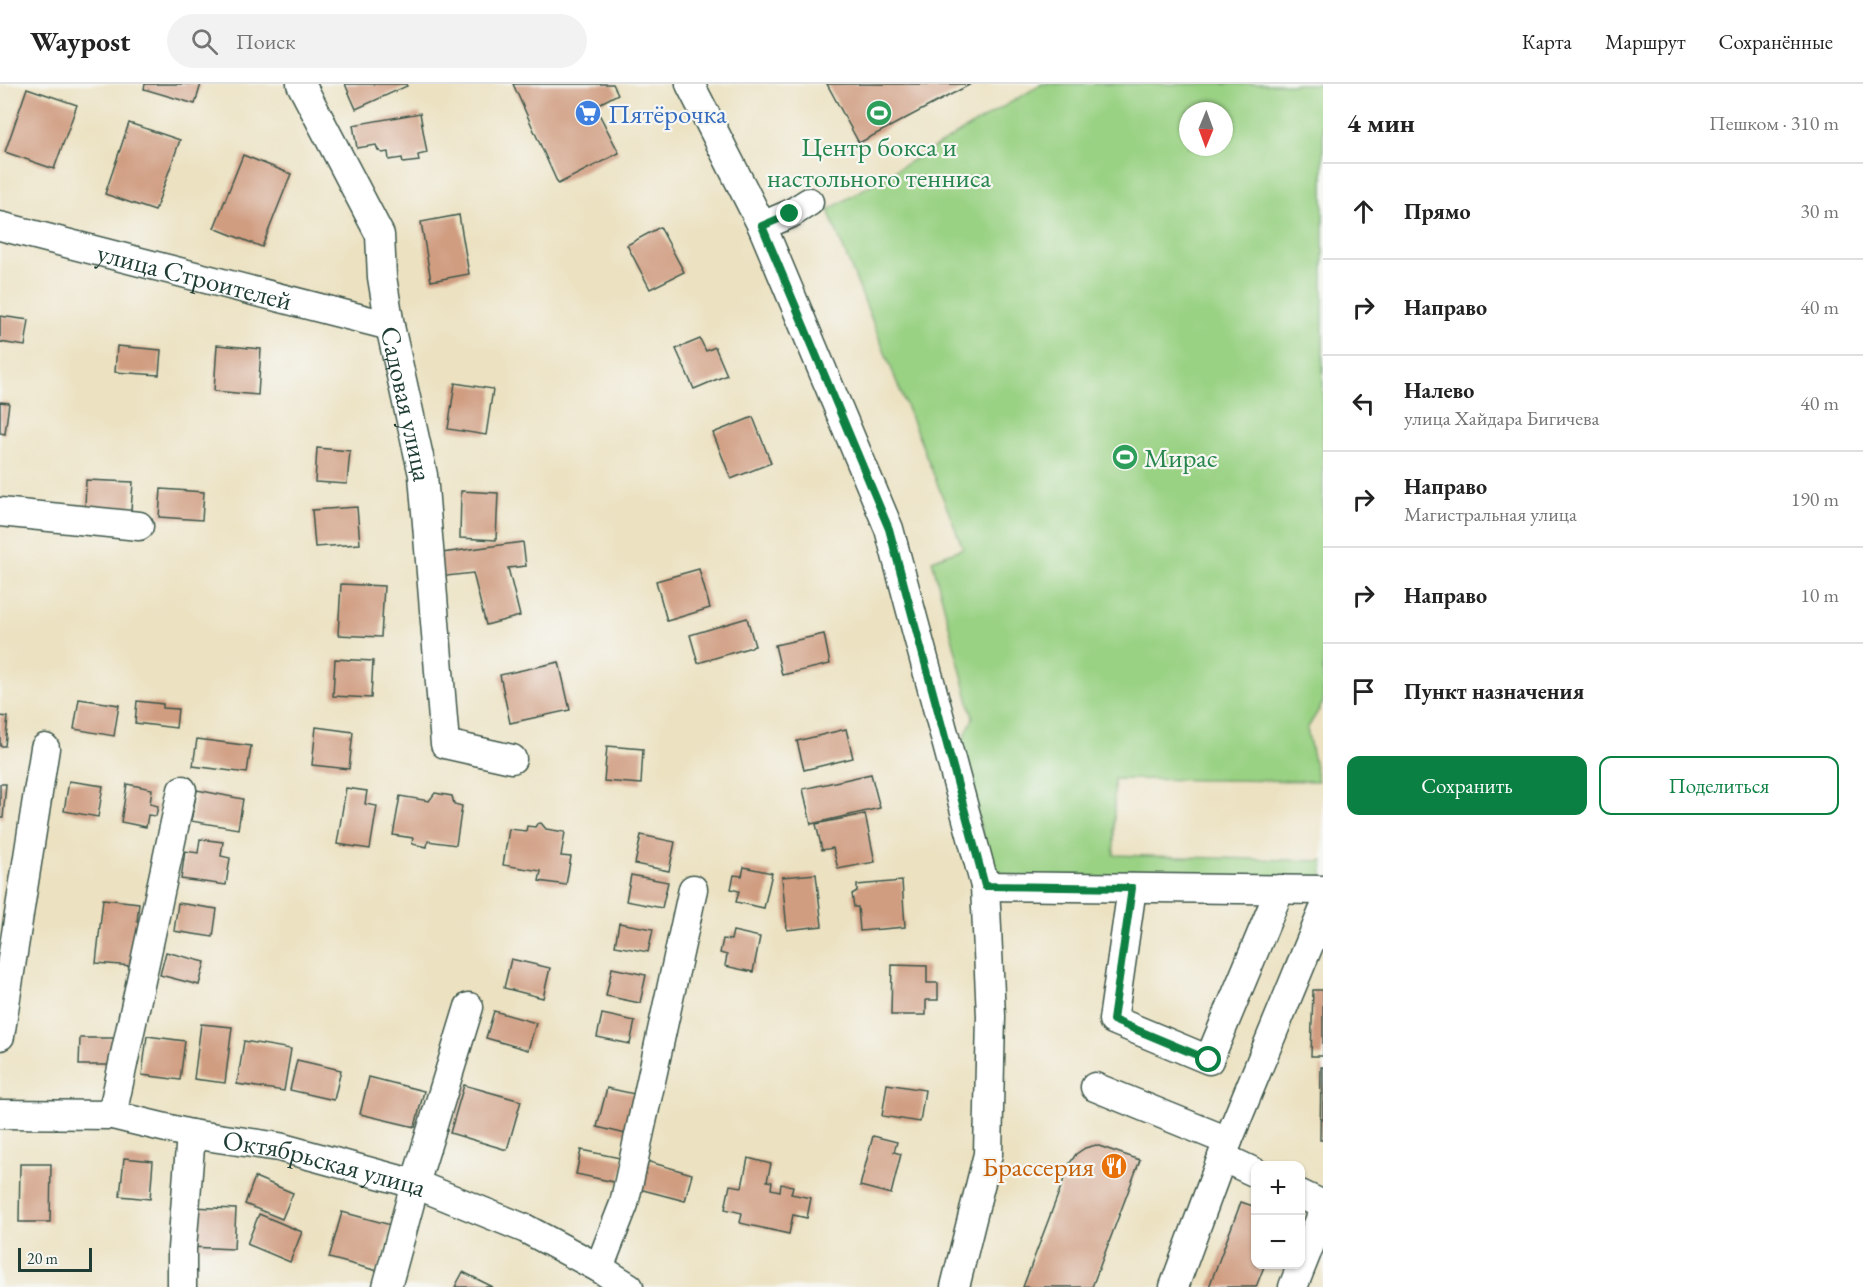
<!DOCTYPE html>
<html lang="ru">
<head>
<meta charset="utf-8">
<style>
	body { margin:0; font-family:"EB Garamond",serif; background:#f2f2f2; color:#222 }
	.controls { position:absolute; right:18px; bottom:18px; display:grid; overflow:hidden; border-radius:12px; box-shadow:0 2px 4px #0004 }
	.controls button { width:54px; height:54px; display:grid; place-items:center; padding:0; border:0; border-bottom:2px solid #e0e0e0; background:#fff; color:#222; font:30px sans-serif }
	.compass { position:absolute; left:1179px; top:18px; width:54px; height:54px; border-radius:50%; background:#fff; box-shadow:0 2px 4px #0004; rotate:181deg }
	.scale { position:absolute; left:18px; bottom:15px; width:74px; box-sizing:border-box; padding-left:6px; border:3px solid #1f3d34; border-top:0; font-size:16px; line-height:21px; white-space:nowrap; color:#1f3d34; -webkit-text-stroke:4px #f6f6f2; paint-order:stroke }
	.stop { position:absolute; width:18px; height:18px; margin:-14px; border:4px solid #0b8043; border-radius:50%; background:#fff }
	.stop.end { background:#0b8043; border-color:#fff; box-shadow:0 2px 6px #0008 }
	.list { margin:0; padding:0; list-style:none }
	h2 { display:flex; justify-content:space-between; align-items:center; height:78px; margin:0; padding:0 24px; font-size:26px }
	h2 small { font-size:20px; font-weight:400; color:#767676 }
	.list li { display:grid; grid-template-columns:39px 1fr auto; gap:18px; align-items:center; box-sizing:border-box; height:96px; padding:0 24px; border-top:2px solid #e0e0e0 }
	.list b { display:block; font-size:22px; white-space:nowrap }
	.list p { margin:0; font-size:20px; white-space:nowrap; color:#767676 }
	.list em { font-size:20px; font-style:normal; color:#767676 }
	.actions { display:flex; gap:12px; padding:18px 24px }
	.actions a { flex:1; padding:14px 0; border:2px solid #0b8043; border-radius:12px; text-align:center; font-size:21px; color:#0b8043 }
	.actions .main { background:#0b8043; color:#fff }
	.icon { flex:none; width:33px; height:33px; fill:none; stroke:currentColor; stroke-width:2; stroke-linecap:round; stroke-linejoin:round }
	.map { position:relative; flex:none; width:1323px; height:1203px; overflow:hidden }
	header { display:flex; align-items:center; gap:36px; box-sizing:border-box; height:84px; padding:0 30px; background:#fff; border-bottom:2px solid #e0e0e0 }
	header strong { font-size:28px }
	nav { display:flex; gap:33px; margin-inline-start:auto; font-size:21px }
	.search { width:420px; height:54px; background:#f2f2f2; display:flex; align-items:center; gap:15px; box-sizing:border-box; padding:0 21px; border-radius:33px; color:#767676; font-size:22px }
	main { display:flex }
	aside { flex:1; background:#fff }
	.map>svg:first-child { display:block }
	.green { fill:#9ad284; stroke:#5c885c; stroke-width:1.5; fill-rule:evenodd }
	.building { fill:#d09d81 }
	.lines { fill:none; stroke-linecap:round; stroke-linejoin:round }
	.minor-casing { stroke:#3e5649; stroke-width:31 }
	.minor { stroke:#fff; stroke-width:28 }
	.route { stroke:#0b8043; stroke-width:8 }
	.labels { text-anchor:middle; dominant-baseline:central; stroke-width:4.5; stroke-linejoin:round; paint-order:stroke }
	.shop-label { font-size:27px; fill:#366cbe; stroke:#f6f6f2; text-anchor:start }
	.leisure-label { font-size:27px; fill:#27864d; stroke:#f6f6f2 }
	.street-label { font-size:27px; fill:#1f3d34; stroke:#f6f6f2 }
	.food-label { font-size:27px; fill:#c56008; stroke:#f6f6f2; text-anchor:end }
</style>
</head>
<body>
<header>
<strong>Waypost</strong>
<div class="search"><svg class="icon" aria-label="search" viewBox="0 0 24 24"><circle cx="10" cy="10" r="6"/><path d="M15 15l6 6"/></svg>Поиск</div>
<nav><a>Карта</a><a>Маршрут</a><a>Сохранённые</a></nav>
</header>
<main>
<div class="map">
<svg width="1323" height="1203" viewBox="0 0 1323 1203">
	<rect width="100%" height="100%" fill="#f6f6f2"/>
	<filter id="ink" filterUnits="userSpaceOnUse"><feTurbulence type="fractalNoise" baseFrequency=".0167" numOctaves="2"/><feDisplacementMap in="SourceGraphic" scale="12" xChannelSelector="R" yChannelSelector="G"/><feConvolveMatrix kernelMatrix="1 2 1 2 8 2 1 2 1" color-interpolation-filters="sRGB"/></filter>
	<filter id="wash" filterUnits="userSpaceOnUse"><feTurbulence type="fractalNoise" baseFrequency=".008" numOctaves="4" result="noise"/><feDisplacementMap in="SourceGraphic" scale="24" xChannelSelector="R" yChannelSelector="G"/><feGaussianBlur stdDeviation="1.35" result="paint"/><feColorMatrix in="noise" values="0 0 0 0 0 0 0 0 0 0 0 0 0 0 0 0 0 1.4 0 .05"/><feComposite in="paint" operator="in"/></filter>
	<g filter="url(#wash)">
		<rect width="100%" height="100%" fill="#ece2c2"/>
		<path class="green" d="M 1042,0 L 1323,0 L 1323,619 L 1307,645 L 1318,697 L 1114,695 L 1114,771 L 1323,777 L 1323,797 L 994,796 L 960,662 L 973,634 L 932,476 L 963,464 L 828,126 ZM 1188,27 L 1224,27 L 1224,63 L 1188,63 Z"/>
		<g id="blocks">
			<g class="building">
				<path d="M 145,0 L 201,0 L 195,20 L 144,5 Z"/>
				<path d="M 345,0 L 406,0 L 407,2 L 356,25 Z"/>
				<path d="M 513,0 L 613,0 L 618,10 L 595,22 L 619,69 L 558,100 Z"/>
				<path d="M 827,0 L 971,0 L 859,59 Z"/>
				<path d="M 27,4 L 77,21 L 54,85 L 5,68 Z"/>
				<path d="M 420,29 L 427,69 L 418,71 L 419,77 L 403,79 L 402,74 L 389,76 L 388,68 L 382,69 L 378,66 L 376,61 L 357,64 L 353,41 Z"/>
				<path d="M 129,39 L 180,56 L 155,127 L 105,110 Z"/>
				<path d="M 243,71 L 291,90 L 262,163 L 214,144 Z"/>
				<path d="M 459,131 L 469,190 L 431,197 L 421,138 Z"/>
				<path d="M 660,143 L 684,188 L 650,205 L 627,161 Z"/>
				<path d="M 0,232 L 29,236 L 25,262 L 0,258 Z"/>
				<path d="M 700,255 L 706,267 L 715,263 L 727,291 L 694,305 L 676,265 Z"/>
				<path d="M 217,261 L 261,265 L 258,311 L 214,307 Z"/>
				<path d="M 117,262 L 161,266 L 159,291 L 115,288 Z"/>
				<path d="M 455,299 L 493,305 L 486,351 L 448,345 Z"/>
				<path d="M 0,318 L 9,319 L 5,350 L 0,349 Z"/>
				<path d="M 753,333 L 771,379 L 731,395 L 713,349 Z"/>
				<path d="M 317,364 L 350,367 L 347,400 L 315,398 Z"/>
				<path d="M 86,396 L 133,398 L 131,427 L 85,425 Z"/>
				<path d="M 161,405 L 204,408 L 202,436 L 159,433 Z"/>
				<path d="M 461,407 L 498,409 L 496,456 L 460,454 Z"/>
				<path d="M 357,423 L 360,460 L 315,463 L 312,426 Z"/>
				<path d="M 523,458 L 526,482 L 508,484 L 520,532 L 486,541 L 473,489 L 438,493 L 435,470 Z"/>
				<path d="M 699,485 L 710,524 L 667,537 L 656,497 Z"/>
				<path d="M 341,500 L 384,502 L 381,553 L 338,551 Z"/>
				<path d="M 747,534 L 755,562 L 698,579 L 690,551 Z"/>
				<path d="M 824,550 L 830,580 L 782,591 L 775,561 Z"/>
				<path d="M 335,575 L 373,577 L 371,614 L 333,612 Z"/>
				<path d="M 559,578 L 570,626 L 510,639 L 500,591 Z"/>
				<path d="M 79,615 L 119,621 L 114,652 L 74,645 Z"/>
				<path d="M 137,617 L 163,620 L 163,624 L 178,625 L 176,644 L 135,639 Z"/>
				<path d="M 0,632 L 8,633 L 5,662 L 0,662 Z"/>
				<path d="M 316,643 L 353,648 L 349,685 L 312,681 Z"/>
				<path d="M 846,645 L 853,674 L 804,686 L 797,657 Z"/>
				<path d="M 197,655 L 251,662 L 247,689 L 193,682 Z"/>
				<path d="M 607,662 L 643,665 L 641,700 L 604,697 Z"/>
				<path d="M 871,690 L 880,724 L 811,740 L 803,705 Z"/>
				<path d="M 69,697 L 103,702 L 98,733 L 64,727 Z"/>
				<path d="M 0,700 L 6,700 L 3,734 L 0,734 Z"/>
				<path d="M 127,700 L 152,705 L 150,720 L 158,722 L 156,732 L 148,731 L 146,743 L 121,738 Z"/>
				<path d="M 346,704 L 367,707 L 365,720 L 377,722 L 370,765 L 337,760 Z"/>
				<path d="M 197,706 L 243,715 L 238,745 L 191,737 Z"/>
				<path d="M 435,709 L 452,712 L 454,720 L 462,722 L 456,761 L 428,757 L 427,763 L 412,760 L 413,754 L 393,751 L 400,712 L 429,717 Z"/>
				<path d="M 865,730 L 875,778 L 838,785 L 833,764 L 822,766 L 816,740 Z"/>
				<path d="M 541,739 L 546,745 L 565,748 L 561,772 L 571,773 L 566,801 L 539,797 L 541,787 L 503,781 L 509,745 L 526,747 L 527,742 L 535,743 L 537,740 Z"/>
				<path d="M 641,751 L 675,758 L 669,787 L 635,780 Z"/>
				<path d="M 200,755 L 223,758 L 221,772 L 230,774 L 226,801 L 181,795 L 185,767 L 198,769 Z"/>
				<path d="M 744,783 L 772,789 L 764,824 L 736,818 L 739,807 L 731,805 L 734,791 L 742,792 Z"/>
				<path d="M 816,790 L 822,842 L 787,846 L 782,793 Z"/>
				<path d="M 631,791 L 668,798 L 662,824 L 626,817 Z"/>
				<path d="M 902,797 L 905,843 L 860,847 L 858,823 L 854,823 L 852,810 L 857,807 L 857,801 Z"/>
				<path d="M 103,815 L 139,819 L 137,838 L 146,840 L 133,882 L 96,879 Z"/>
				<path d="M 178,819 L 217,825 L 213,853 L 174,847 Z"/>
				<path d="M 619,839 L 653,845 L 648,868 L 615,862 Z"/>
				<path d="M 733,847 L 760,853 L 753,888 L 725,882 L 727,871 L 720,869 L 723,855 L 731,856 Z"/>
				<path d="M 166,868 L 205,878 L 199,901 L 160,891 Z"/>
				<path d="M 511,875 L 550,884 L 543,914 L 504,904 Z"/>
				<path d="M 892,881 L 927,882 L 927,899 L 938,899 L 938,916 L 926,916 L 926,931 L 891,931 Z"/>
				<path d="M 612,884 L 646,891 L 640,919 L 606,912 Z"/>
				<path d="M 1313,906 L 1323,906 L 1323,972 L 1311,972 Z"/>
				<path d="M 494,927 L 536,939 L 528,966 L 486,954 Z"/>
				<path d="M 602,930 L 635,937 L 630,960 L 597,953 Z"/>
				<path d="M 201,940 L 232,943 L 225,999 L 194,995 Z"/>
				<path d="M 147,952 L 185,957 L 180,996 L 142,991 Z"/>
				<path d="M 80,954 L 115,954 L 115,981 L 79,981 Z"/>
				<path d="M 244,957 L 291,965 L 284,1007 L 237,1000 Z"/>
				<path d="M 297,976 L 341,986 L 334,1016 L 290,1006 Z"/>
				<path d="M 1321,983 L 1323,983 L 1323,1056 L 1320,1056 Z"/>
				<path d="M 369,993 L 424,1007 L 415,1043 L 360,1030 Z"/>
				<path d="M 887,1000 L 925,1006 L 920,1038 L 882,1032 Z"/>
				<path d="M 464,1001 L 521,1017 L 507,1066 L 450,1049 Z"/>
				<path d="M 607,1004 L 639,1011 L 630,1051 L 597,1043 Z"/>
				<path d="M 873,1052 L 897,1058 L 894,1068 L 901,1070 L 891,1110 L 860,1102 Z"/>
				<path d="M 1096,1061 L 1140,1076 L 1092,1203 L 1023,1203 L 1070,1079 L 1076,1070 L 1085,1064 Z"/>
				<path d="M 581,1066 L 625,1075 L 619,1099 L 576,1090 Z"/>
				<path d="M 124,1074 L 153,1077 L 150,1115 L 120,1112 Z"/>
				<path d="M 748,1074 L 771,1080 L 767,1097 L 772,1098 L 771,1105 L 780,1107 L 781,1100 L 793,1102 L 791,1110 L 811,1114 L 807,1134 L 793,1131 L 789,1150 L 740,1139 L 742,1129 L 725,1125 L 730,1101 L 742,1103 Z"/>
				<path d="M 646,1077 L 692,1090 L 685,1117 L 639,1105 Z"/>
				<path d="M 20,1080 L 51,1080 L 50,1138 L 19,1138 Z"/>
				<path d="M 255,1093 L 293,1109 L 282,1135 L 245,1120 Z"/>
				<path d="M 1241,1118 L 1256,1123 L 1256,1180 L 1265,1180 L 1256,1203 L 1209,1203 Z"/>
				<path d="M 191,1123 L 236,1125 L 234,1165 L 189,1163 Z"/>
				<path d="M 342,1128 L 391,1141 L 378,1187 L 329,1174 Z"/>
				<path d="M 259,1130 L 302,1148 L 290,1178 L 247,1160 Z"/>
				<path d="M 463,1188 L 493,1203 L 455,1203 Z"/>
			</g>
		</g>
	</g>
	<g filter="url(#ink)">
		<use href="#blocks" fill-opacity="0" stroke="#3e5649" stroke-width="1.5"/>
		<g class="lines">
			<defs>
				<g id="minor">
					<path id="s1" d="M 301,0 L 380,151 L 382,193 L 390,242 L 423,391 L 445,660 L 512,675"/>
					<path d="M 690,0 L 762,142 L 889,445 L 985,802 L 991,932 L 988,1070 L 955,1203"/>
					<path id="s2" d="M 0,142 L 390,242"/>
					<path d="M 762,142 L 790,130 L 809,118"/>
					<path d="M 0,428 L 139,442"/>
					<path d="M 985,802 L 1323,806"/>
					<path d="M 1132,804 L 1113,936 L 1209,976 L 1280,805"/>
					<path d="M 0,952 L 45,664"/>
					<path d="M 1095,1003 L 1228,1057"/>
					<path id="s3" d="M 0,1030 L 112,1031 L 191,1050 L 279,1063 L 415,1100 L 526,1145 L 599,1184 L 629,1203"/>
					<path d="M 112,1031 L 182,706"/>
					<path d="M 1222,1073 L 1256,1089"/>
					<path d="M 1300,1110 L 1323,1121"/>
					<path d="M 599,1184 L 624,1120 L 693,805"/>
					<path d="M 182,1203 L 182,1165 L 191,1050"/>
					<path d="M 387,1203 L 415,1100 L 469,923"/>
					<path d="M 1174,1203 L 1228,1057 L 1323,827"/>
					<path d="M 1293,1203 L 1323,1128"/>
				</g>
			</defs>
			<use href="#minor" class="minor-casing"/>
			<use href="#minor" class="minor"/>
		</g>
	</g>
	<g class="lines" filter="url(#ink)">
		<path class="route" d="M 790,130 L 762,142 L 889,445 L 985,802 L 1132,804 L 1113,936 L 1209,976"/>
	</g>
	<defs>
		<symbol id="supermarket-disc" viewBox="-11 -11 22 22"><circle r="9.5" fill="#3f7fe0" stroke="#f6f6f2"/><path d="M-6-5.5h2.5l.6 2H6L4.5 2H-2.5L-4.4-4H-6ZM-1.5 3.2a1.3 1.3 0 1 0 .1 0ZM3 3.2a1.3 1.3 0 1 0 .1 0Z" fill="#fff"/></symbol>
		<symbol id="stadium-disc" viewBox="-11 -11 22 22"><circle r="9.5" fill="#2e9e5b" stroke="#f6f6f2"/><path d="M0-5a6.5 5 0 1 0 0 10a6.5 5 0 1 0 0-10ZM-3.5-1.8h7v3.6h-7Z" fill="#fff"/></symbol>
		<symbol id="restaurant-disc" viewBox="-11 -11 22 22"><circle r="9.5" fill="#e8710a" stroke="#f6f6f2"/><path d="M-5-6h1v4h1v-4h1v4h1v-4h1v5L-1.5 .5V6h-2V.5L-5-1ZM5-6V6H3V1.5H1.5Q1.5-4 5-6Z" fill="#fff"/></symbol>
	</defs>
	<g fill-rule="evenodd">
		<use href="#supermarket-disc" x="573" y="14" width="30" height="30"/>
		<use href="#stadium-disc" x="864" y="14" width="30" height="30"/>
		<use href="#stadium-disc" x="1110" y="358" width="30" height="30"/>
		<use href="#restaurant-disc" x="1099" y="1067" width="30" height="30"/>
	</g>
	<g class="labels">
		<g class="shop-label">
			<text x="608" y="29">Пятёрочка</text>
		</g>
		<g class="leisure-label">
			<text x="879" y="62">Центр бокса и<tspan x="879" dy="31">настольного тенниса</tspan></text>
			<text x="1144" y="373" text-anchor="start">Мирас</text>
		</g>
		<g class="street-label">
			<text stroke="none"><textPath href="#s2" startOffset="201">улица Строителей</textPath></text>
			<text stroke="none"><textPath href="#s1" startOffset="342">Садовая улица</textPath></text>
			<text stroke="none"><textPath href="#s3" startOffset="330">Октябрьская улица</textPath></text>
		</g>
		<g class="food-label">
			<text x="1094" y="1082">Брассерия</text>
		</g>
	</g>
</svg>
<div class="controls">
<button>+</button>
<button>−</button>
</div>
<svg class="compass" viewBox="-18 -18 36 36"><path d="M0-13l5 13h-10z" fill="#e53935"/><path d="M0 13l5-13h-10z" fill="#767676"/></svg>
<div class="scale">20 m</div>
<div class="stop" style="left:1209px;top:976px"></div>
<div class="stop end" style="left:790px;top:130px"></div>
</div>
<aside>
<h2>4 мин<small>Пешком · 310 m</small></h2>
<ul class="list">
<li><svg class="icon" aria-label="ahead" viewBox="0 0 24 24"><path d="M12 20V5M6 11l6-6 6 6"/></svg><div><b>Прямо</b></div><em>30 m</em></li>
<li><svg class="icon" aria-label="right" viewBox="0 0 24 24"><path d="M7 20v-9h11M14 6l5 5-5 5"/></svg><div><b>Направо</b></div><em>40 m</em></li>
<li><svg class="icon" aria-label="left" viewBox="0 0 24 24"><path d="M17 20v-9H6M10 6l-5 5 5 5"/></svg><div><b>Налево</b><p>улица Хайдара Бигичева</p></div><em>40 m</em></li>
<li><svg class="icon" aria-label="right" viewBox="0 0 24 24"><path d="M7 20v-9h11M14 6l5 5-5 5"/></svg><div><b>Направо</b><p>Магистральная улица</p></div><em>190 m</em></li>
<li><svg class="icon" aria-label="right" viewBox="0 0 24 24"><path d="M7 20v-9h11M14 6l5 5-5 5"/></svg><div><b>Направо</b></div><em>10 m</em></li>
<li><svg class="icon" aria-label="arrive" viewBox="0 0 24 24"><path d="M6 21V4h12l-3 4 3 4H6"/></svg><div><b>Пункт назначения</b></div></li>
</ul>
<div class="actions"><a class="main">Сохранить</a><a>Поделиться</a></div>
</aside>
</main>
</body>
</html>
